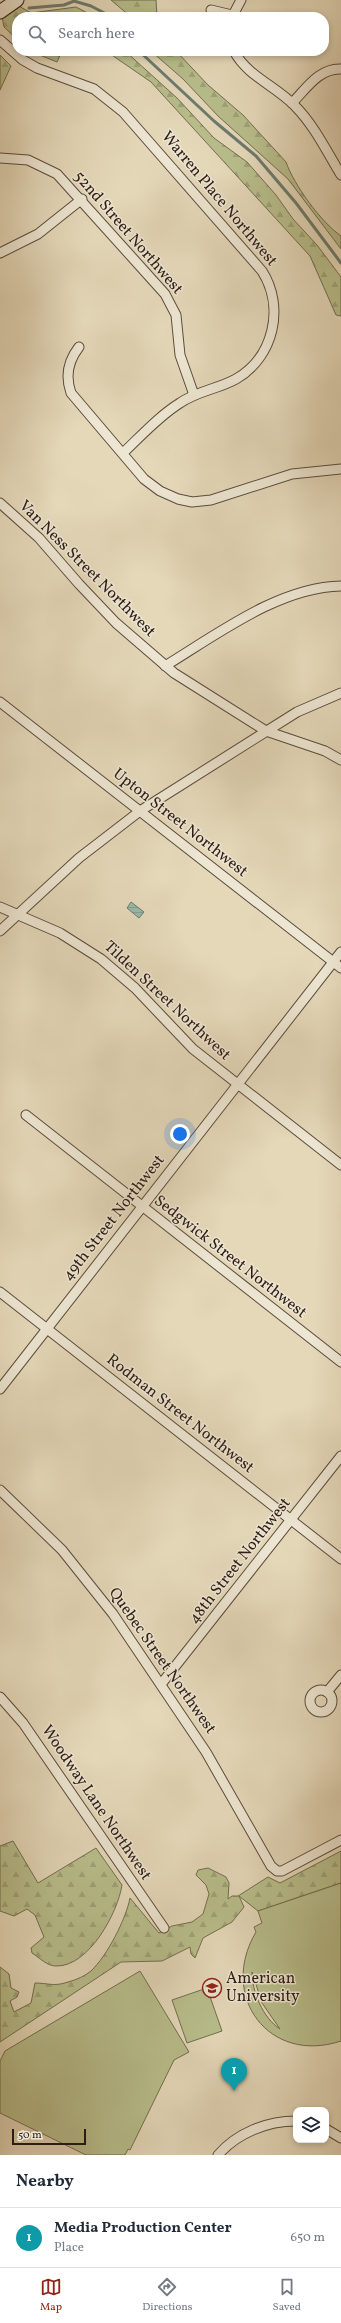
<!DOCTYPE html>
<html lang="en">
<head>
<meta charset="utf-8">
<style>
	body { margin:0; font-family:Vollkorn,serif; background:#f6f6f7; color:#1f2937 }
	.controls { position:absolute; right:12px; bottom:12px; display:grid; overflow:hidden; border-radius:8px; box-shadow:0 2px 6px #0003 }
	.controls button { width:36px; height:36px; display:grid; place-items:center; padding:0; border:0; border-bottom:1px solid #e0e1e3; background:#fff; color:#1f2937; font:20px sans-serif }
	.scale { position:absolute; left:12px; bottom:10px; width:74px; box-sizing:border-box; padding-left:4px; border:2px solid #2e1c15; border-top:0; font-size:11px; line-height:14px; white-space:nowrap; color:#2e1c15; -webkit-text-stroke:3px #ede6d2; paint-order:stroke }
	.you { position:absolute; left:180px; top:1134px; width:14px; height:14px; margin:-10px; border:3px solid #fff; border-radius:50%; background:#1a73e8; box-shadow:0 0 0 6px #1a73e833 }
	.badge { display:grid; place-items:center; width:26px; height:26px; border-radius:50%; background:#8f2418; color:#fff; font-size:13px; font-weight:700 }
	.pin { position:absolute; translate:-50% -33px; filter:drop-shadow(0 1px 2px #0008) }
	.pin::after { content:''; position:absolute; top:21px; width:14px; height:12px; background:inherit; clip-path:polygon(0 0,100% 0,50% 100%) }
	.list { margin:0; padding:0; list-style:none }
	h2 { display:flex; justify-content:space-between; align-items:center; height:52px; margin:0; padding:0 16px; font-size:17px }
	h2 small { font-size:13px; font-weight:400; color:#747a83 }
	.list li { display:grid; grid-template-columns:26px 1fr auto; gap:12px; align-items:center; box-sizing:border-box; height:60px; padding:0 16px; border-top:1px solid #e0e1e3 }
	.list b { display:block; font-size:15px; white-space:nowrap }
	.list p { margin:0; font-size:13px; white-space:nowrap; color:#747a83 }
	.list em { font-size:13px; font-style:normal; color:#747a83 }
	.icon { flex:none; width:22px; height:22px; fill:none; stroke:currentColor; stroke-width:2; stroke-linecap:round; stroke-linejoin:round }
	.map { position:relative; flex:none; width:341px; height:2155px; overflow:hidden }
	.search { position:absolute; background:#fff; box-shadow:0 2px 6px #0003; left:12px; right:12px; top:12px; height:44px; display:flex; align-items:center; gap:10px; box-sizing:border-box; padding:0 14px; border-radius:16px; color:#747a83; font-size:15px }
	.sheet { height:112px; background:#fff }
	nav { display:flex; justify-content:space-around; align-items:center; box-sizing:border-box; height:56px; border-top:1px solid #e0e1e3; background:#fff; font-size:11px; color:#747a83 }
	nav a { display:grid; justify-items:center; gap:2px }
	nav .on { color:#8f2418 }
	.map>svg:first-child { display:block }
	.forest { fill:url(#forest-firs); stroke:#736d50 }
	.pitch { fill:#b8be8c; stroke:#736d50; fill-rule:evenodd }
	.water { fill:url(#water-rules); stroke:#6d7b6e }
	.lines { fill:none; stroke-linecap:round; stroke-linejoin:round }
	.stream { stroke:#6d7b6e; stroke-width:3 }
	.street-casing { stroke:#5c4b3e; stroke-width:11 }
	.secondary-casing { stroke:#2e1c15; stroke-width:15 }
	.street { stroke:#ede6d2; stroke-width:9 }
	.secondary { stroke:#ede6d2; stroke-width:13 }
	.labels { text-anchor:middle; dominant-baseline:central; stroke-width:3; stroke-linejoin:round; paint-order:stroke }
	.street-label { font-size:16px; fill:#2e1c15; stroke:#ede6d2 }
	.poi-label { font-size:16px; fill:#2e1c15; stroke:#ede6d2; text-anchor:start }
</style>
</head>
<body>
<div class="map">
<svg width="341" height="2155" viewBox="0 0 341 2155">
	<defs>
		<pattern id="forest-firs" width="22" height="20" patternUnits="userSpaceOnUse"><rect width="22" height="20" fill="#b8be8c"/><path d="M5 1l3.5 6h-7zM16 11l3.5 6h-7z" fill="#9ea378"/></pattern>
		<pattern id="water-rules" width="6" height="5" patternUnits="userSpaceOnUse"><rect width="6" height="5" fill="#97bba9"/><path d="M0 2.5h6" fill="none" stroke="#82a091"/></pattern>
	</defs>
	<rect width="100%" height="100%" fill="#e4d8b9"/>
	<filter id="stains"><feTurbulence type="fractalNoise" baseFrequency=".005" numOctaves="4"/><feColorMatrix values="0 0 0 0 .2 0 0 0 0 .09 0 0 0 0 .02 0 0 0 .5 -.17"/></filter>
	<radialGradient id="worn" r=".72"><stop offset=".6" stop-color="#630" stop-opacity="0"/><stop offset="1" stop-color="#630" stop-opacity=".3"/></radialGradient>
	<g class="forest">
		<path d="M 111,0 L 156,0 L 157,17 L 131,17 Z"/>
		<path d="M 19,6 L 31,13 L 76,7 L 95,17 L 17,17 L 17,39 L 4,27 L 2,17 Z"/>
		<path d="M 30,51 L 62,51 L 57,62 Z"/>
		<path d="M 106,51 L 125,51 L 177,98 L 214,138 L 247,162 L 276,195 L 293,219 L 317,245 L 341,277 L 341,316 L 336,315 L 310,256 L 151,82 Z"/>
		<path d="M 151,51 L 176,51 L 208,85 L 243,115 L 286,162 C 294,185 321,222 341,236 L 341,249 L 288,179 L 218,116 L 183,79 Z"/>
		<path d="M 0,55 L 11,66 L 0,90 Z"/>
		<path d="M 13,1841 L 38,1883 L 96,1848 L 122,1885 C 118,1912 89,1967 56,1966 C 47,1966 40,1958 32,1953 L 31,1948 L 44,1937 L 35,1915 L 27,1909 L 14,1916 L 0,1911 L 0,1846 Z"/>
		<path d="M 341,1851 L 341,1883 L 258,1911 L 239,1896 L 244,1907 L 232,1922 L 203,1938 L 195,1958 L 191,1954 L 190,1947 L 162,1961 L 121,1962 L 0,2042 L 0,1967 L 9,1974 L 11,1988 L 19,1992 L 17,1997 L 10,2001 L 14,2012 L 31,2003 L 35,1983 C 48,1983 54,1987 68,1982 C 76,1980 85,1976 91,1971 C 107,1956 126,1919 130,1898 L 159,1933 L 172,1926 L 192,1922 L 203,1914 L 209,1894 L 206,1885 L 196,1875 L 198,1870 L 208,1868 L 226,1877 L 229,1883 L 228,1899 L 232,1896 L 238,1896 L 268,1877 L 280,1883 Z"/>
	</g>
	<g class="pitch">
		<path d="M 341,1883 L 341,2041 C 269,2065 218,1996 256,1932 L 254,1927 L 262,1923 L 258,1911 ZM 252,1972 L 262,2003 L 280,2029 C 263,2018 252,1992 252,1972 Z"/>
		<path d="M 140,1971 L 189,2052 L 174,2060 L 130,2150 L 128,2149 L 125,2155 L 86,2155 L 0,2113 L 0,2061 L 5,2051 Z"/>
		<path d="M 207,1988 L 222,2031 L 187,2043 L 172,2000 Z"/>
	</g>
	<path class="water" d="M 131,902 L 144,912 L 139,918 L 127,908 Z"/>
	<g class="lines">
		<g class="stream">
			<path d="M 29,8 L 64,5 L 74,1 L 91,6 L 112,17"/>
			<path d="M 139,51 L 214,121 L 256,156 L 296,203 L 341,263"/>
		</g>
		<defs>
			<g id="street">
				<path d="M 211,10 L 232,15"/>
				<path d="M 232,17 L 241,0"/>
				<path d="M 0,40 L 23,60 L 37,68 L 94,89 L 123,112 L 262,271 C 285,307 274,357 236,379 C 218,389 197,391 180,403 C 159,416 141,436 123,453"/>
				<path d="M 234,51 C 247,76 276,86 295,106 C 314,125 327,152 341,175"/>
				<path d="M 292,103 C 306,89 319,68 341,69"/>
				<path d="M 0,158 L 28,160 L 57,174 L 165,294 L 176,315 L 180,355 L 194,395"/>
				<path d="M 0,253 L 38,234 L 82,199"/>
				<path d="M 79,347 C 68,361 65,376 71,393 L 144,479 L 160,491 L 178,499 L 192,502 L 211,500 L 292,474 L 341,469"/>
				<path d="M 0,503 L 39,538 L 79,584 L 116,623 L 174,673 L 266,731 L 325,751 L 341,760"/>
				<path d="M 165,666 C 216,635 279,587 341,586"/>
				<path d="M 0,702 L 341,968"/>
				<path d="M 0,907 L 60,933 L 101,959 L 135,988 L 193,1049 L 341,1165"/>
				<path d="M 0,931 L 79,858 L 140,811 L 297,712 L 341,693"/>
				<path d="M 26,1115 L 341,1362"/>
				<path d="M 0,1292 L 341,1559"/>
				<path d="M 0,1389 L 341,952"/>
				<path d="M 0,1490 L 62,1550 L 113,1614 L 206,1752 L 271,1866 L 277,1871 L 282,1871 L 341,1840"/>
				<path d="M 162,1683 L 341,1456"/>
				<circle cx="321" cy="1701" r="11"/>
				<path d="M 327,1692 L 341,1675"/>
				<path d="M 0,1697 L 23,1723 L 164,1928"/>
				<path d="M 326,2129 L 341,2138"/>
				<path d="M 218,2155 C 237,2133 267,2121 296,2121"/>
			</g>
			<path id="secondary" d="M 0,12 L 17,0"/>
		</defs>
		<use href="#street" class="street-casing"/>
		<use href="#secondary" class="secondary-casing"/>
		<use href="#street" class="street"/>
		<use href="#secondary" class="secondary"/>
	</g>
	<defs>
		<symbol id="university-ring" viewBox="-11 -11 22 22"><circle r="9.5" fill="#ede6d2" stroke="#8f2418" stroke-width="1.5"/><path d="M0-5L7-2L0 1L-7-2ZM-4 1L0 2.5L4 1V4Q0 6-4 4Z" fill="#8f2418"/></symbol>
	</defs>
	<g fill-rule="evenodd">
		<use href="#university-ring" x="201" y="1977" width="22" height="22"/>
	</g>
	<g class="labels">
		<g class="street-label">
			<text transform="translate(219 199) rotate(50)">Warren Place Northwest</text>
			<text transform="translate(128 233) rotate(49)">52nd Street Northwest</text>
			<text transform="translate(87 569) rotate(45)">Van Ness Street Northwest</text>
			<text transform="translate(180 823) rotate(38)">Upton Street Northwest</text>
			<text transform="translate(167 1001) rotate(43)">Tilden Street Northwest</text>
			<text transform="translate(114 1218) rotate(-52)">49th Street Northwest</text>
			<text transform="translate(230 1257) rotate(38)">Sedgwick Street Northwest</text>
			<text transform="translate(180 1414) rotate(38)">Rodman Street Northwest</text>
			<text transform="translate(240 1561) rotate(-52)">48th Street Northwest</text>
			<text transform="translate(162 1661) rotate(55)">Quebec Street Northwest</text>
			<text transform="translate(96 1803) rotate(56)">Woodway Lane Northwest</text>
		</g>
		<g class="poi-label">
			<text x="226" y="1979">American<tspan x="226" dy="18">University</tspan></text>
		</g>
	</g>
	<rect width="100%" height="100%" filter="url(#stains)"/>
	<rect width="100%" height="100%" fill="url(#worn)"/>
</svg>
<div class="controls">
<button><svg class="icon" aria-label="layers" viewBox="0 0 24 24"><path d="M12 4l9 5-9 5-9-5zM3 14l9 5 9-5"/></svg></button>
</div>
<div class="scale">50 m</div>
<div class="you"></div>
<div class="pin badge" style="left:234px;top:2091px;background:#0f9aa8">1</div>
<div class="search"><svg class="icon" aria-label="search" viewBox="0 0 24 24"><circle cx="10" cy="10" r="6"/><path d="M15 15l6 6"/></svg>Search here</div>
</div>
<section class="sheet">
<h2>Nearby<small></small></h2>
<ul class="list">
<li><span class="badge" style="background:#0f9aa8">1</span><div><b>Media Production Center</b><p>Place</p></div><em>650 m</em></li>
</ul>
</section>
<nav>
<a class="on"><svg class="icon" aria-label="map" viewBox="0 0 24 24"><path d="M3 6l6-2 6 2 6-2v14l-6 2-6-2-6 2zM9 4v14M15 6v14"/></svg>Map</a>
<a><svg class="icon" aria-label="directions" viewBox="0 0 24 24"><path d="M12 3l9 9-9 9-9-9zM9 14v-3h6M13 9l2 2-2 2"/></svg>Directions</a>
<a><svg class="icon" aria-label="saved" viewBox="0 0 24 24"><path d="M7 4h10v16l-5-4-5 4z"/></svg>Saved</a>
</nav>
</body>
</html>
